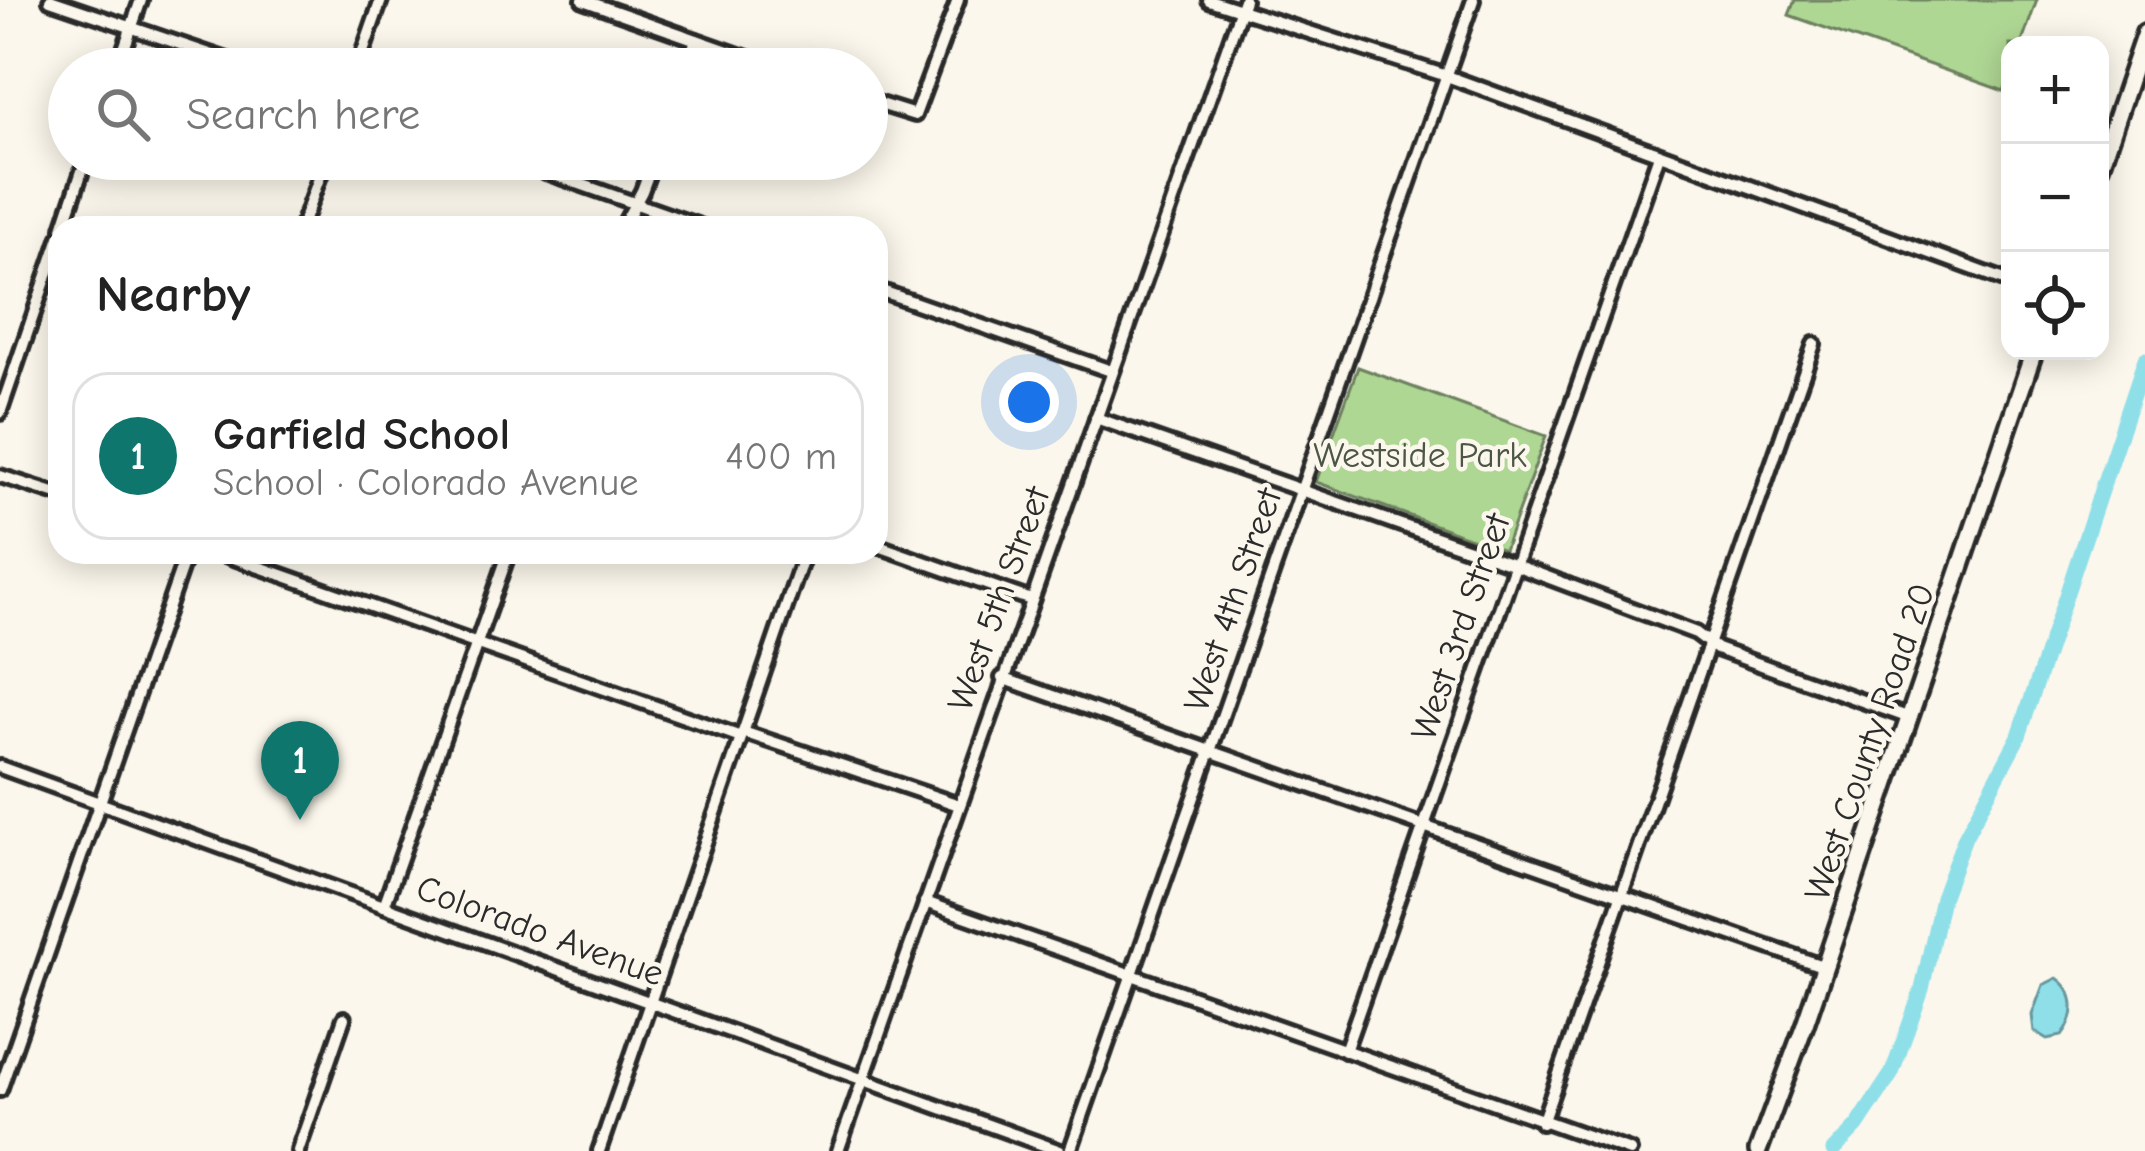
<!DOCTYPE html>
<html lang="en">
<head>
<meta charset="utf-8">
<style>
	body { margin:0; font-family:"Comic Neue",sans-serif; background:#f6f6f6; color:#222 }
	.controls { position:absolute; right:36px; top:36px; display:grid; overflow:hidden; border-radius:24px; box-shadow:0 6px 30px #0003 }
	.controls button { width:108px; height:108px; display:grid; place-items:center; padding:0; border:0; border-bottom:3px solid #e0e0e0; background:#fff; color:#222; font:60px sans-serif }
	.you { position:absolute; left:1029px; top:402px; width:42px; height:42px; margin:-30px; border:9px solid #fff; border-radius:50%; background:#1a73e8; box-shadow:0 0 0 18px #1a73e833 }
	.badge { display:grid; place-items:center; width:78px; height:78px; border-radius:50%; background:#0f766e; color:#fff; font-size:39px; font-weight:700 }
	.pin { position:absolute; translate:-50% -99px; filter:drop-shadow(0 3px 6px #0008) }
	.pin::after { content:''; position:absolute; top:63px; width:42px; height:36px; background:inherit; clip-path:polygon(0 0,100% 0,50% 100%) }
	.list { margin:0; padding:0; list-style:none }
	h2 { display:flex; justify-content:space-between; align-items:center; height:156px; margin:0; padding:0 48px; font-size:51px }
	h2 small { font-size:39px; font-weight:400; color:#767676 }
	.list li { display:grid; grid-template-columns:78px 1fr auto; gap:36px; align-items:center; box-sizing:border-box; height:168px; margin:0 24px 24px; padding:0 24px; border:3px solid #e0e0e0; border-radius:36px }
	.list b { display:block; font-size:45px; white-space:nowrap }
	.list p { margin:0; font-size:39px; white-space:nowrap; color:#767676 }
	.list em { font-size:39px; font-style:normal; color:#767676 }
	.icon { flex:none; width:66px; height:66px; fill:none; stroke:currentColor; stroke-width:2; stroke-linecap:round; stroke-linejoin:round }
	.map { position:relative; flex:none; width:2145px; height:1151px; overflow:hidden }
	.search { position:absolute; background:#fff; box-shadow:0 6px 30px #0003; left:48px; top:48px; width:840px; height:132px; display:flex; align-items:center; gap:30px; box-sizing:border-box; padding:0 42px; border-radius:66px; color:#767676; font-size:45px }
	.panel { position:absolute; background:#fff; box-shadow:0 6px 30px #0003; left:48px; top:216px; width:840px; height:348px; border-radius:36px }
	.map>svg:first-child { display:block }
	.green { fill:#afd794; stroke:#6d8160; stroke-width:3 }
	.water { fill:#8fdfe9; stroke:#67979d; stroke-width:3 }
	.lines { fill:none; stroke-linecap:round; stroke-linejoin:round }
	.canal { stroke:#8fdfe9; stroke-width:15 }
	.minor-casing { stroke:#2b2b2b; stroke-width:20 }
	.secondary-casing { stroke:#2b2b2b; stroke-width:24 }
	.minor { stroke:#fbf7ec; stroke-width:10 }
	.secondary { stroke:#fbf7ec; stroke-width:15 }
	.labels { text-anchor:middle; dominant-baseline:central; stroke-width:9; stroke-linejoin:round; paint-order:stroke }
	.park-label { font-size:36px; fill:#4c5645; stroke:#fbf7ec }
	.street-label { font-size:36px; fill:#2b2b2b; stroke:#fbf7ec }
</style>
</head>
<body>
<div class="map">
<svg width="2145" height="1151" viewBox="0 0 2145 1151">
	<rect width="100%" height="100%" fill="#fbf7ec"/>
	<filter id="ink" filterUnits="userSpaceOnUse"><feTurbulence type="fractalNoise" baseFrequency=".00833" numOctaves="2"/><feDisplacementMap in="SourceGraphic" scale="24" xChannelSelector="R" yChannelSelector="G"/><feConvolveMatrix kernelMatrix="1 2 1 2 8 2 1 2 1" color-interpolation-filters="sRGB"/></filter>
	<g filter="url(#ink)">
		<g class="green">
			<path d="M 1795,0 L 2037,0 L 2021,45 L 2010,45 L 2010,75 L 2004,91 L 1789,15 Z"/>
			<path d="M 1358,367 L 1546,436 L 1504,550 L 1316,482 Z"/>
		</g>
		<path class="water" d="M 2057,978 C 2078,993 2077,1017 2062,1036 L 2047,1039 L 2034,1031 L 2032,1015 L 2043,985 Z"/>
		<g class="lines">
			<path class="canal" d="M 1833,1151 L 1857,1126 L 1892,1073 L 1922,989 L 1942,898 L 1965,837 L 2019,736 L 2145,359"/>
			<defs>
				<g id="minor">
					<path d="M 50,0 L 254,69"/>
					<path d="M 583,0 L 779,69"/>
					<path d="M 1209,0 L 1447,76 L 2010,282"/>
					<path d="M 117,69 L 141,0"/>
					<path d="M 357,69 L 381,0"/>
					<path d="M 686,69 L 696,40"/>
					<path d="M 867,100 L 915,115 L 958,0"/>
					<path d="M 509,159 L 705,228"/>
					<path d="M 63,228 L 86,159"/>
					<path d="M 301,228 L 326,159"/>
					<path d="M 622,228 L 642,191 L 654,159"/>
					<path d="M 876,289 L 1111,371"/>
					<path d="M 0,413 L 60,237"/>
					<path d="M 1096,418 L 1515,565 L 1696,633 L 1717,649 L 1910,718"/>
					<path d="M 0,476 L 60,495"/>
					<path d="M 876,545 L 1031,600"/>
					<path d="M 217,552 L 741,737"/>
					<path d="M 1002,678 L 1825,967"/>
					<path d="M 743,732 L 959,805"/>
					<path d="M 0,767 L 1060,1151"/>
					<path d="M 925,902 L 1630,1151"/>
					<path d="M 384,906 L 509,552"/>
					<path d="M 1345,1051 L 1659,155"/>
					<path d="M 0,1090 L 187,552"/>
					<path d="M 1542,1123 L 1814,344"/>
					<path d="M 298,1151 L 344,1018"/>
					<path d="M 599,1151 L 805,552"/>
					<path d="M 838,1151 L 1244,0"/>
					<path d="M 1070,1151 L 1473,0"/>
				</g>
				<g id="secondary">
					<path d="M 2100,166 L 2145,33"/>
					<path d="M 1758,1151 L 1805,1024 L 2034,351"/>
				</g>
			</defs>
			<use href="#minor" class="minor-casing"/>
			<use href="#secondary" class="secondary-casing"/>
			<use href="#minor" class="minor"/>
			<use href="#secondary" class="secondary"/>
		</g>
	</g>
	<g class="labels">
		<g class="park-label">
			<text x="1420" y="455">Westside Park</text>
		</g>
		<g class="street-label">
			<text transform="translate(999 599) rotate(-70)">West 5th Street</text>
			<text transform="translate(1233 600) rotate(-71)">West 4th Street</text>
			<text transform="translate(1461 627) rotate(-71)">West 3rd Street</text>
			<text transform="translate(1870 742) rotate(-71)">West County Road 20</text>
			<text transform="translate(540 931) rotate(20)">Colorado Avenue</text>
		</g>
	</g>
</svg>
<div class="controls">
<button>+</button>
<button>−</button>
<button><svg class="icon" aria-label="locate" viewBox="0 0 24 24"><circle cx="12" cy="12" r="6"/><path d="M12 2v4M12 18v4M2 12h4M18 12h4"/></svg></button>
</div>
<div class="you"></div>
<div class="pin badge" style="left:300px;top:820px">1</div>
<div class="search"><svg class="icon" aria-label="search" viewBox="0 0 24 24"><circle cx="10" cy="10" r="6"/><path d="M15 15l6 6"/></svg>Search here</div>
<section class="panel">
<h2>Nearby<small></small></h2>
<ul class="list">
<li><span class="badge">1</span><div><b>Garfield School</b><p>School · Colorado Avenue</p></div><em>400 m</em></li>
</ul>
</section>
</div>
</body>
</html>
